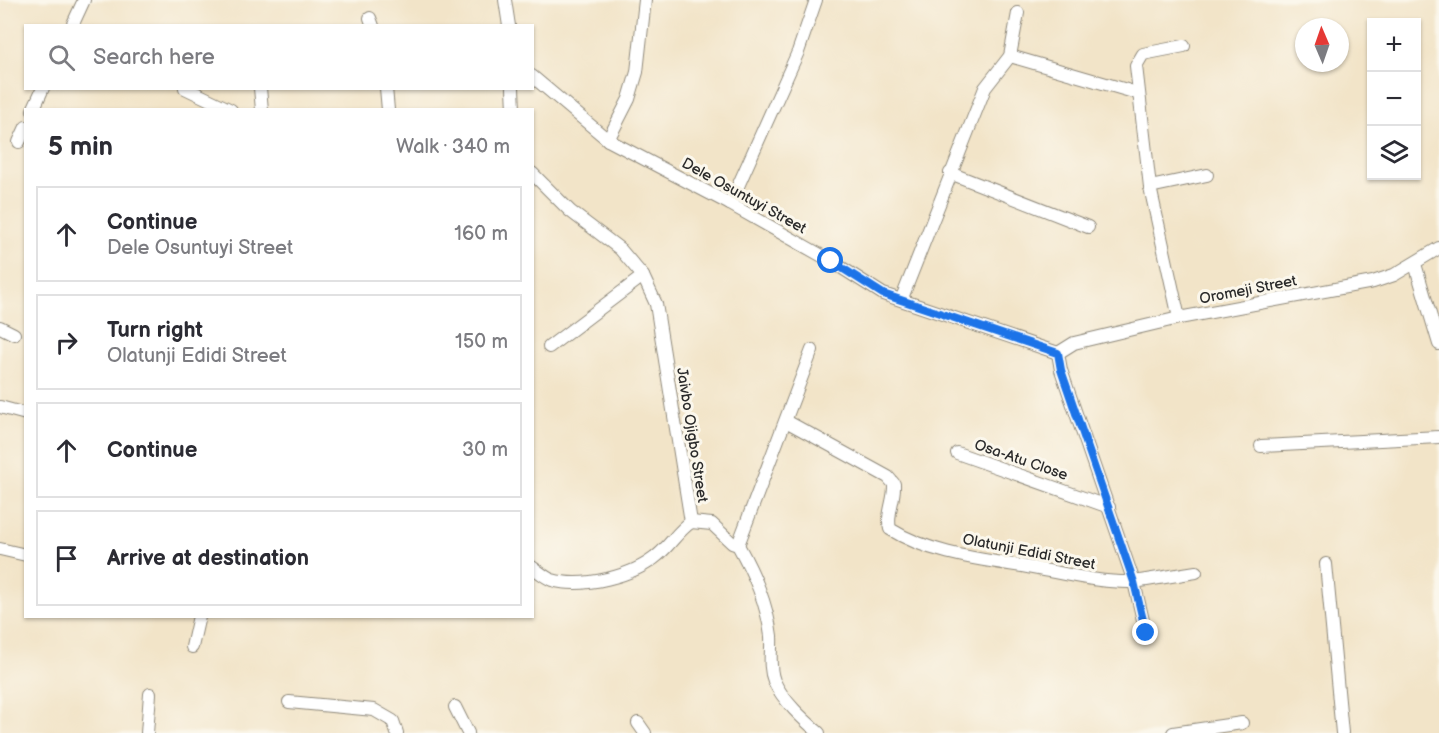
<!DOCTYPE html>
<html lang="en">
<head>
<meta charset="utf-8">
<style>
	body { margin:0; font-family:"Balsamiq Sans",sans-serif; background:#f2f2f3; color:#2b2b33 }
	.controls { position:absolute; right:18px; top:18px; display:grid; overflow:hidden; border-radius:0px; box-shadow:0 2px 4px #0004 }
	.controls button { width:54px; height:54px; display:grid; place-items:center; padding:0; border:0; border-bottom:2px solid #e1e1e2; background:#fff; color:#2b2b33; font:30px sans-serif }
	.compass { position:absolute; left:1295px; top:18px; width:54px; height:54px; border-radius:50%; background:#fff; box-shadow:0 2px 4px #0004; rotate:358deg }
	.stop { position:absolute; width:18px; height:18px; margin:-14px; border:4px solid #1a73e8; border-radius:50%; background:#fff }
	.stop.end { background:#1a73e8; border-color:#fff; box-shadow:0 2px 6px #0008 }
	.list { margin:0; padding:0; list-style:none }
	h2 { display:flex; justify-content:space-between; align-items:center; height:78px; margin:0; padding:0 24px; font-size:26px }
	h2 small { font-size:20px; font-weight:400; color:#7c7c81 }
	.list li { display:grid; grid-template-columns:39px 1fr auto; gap:18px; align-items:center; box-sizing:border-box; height:96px; margin:0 12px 12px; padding:0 12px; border:2px solid #e1e1e2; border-radius:0px }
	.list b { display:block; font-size:22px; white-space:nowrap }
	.list p { margin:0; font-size:20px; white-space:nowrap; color:#7c7c81 }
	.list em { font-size:20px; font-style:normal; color:#7c7c81 }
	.icon { flex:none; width:33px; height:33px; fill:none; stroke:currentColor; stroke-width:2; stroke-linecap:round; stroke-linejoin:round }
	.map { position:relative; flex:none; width:1439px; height:733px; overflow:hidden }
	.search { position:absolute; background:#fff; box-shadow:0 2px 4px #0004; left:24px; top:24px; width:510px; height:66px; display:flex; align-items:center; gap:15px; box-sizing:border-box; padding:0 21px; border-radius:0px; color:#7c7c81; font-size:22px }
	.panel { position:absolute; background:#fff; box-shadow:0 2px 4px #0004; left:24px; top:108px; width:510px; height:510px; border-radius:0px }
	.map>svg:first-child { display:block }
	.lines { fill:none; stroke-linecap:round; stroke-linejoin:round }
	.street-casing { stroke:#8e887a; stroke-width:14 }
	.street { stroke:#fff; stroke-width:12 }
	.route { stroke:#1a73e8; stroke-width:8 }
	.labels { text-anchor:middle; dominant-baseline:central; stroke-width:6; stroke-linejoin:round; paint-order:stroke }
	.street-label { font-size:15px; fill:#2b2b2b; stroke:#fbf7ec }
</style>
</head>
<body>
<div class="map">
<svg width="1439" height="733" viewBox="0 0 1439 733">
	<rect width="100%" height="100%" fill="#fbf7ec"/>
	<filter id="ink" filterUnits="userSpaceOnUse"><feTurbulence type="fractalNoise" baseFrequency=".0167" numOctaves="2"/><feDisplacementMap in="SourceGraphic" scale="12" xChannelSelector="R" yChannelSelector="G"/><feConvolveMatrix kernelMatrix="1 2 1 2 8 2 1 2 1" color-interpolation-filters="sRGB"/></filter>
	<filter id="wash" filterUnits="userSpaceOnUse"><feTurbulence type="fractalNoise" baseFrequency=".008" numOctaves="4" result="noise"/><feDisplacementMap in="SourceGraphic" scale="24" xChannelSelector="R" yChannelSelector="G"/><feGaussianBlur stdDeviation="1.35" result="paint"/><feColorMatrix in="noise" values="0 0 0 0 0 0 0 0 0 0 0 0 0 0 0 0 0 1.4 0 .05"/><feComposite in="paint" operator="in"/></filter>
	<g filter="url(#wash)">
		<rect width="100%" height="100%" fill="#f2e4c8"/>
	</g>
	<g filter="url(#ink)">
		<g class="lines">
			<defs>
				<g id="street">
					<path d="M 505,0 L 509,26"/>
					<path d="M 370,18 L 373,26"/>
					<path d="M 72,26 L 84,0"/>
					<path d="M 1010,56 L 1137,93"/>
					<path d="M 532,76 L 608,140 L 730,204 L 831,261 L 883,294 L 1058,353"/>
					<path d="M 185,88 L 231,110"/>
					<path d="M 260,88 L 262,110"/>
					<path d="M 386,88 L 388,110"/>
					<path d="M 513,88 L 514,110"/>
					<path d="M 33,110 L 43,88"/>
					<path d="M 608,140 L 629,99 L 637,72 L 645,0"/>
					<path d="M 19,142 L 26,127"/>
					<path d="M 532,173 L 570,211 L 620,249 L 643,276 L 656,304 L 691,522"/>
					<path d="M 950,173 L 1088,227"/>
					<path d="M 1150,187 L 1207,175"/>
					<path d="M 730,204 L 798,52 L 816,0"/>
					<path d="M 1415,264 L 1439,344"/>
					<path d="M 902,298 L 985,88 L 1010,56 L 1018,13"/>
					<path d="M 1179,318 L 1150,187 L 1136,66 L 1143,54 L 1184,46"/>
					<path d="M 0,327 L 14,334"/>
					<path d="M 549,347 L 643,276"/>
					<path d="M 1058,353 L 1074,343 L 1179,318 L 1373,282 L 1394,275 L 1439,248"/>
					<path d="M 0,407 L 26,414"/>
					<path d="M 786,421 L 888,477 L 894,484 C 895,500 886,514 890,529 C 931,555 986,560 1033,568 C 1066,574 1100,583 1134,582 L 1061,370 L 1058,353"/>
					<path d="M 1261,446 L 1439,437"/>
					<path d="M 957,453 L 1109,507"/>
					<path d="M 691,522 L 712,524 L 732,543 L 738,545 C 754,574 767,603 771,636 C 772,651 768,666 774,681 C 783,701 803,719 819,733"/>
					<path d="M 738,545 L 812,350"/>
					<path d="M 0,549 L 26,555"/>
					<path d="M 1326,564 L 1342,733"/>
					<path d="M 532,567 C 538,571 546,578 552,580 C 583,589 634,576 658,555 C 670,545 678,531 691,522"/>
					<path d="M 1146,633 L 1134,582 L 1196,572"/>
					<path d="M 192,647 L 199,616"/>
					<path d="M 289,702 L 374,710 L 393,721 L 397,733"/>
					<path d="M 455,707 L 468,733"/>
					<path d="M 638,723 L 645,733"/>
					<path d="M 147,733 L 150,694"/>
					<path d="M 1173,733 L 1242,723"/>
				</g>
			</defs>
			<use href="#street" class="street-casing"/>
			<use href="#street" class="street"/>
		</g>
	</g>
	<g class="lines" filter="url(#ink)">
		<path class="route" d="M 831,261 L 883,294 L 1058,353 L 1061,370 L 1134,582 L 1146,633"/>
	</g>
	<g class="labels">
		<g class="street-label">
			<text transform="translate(744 196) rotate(29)">Dele Osuntuyi Street</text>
			<text transform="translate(1248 290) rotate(-11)">Oromeji Street</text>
			<text transform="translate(692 435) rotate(81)">Jaivbo Ojigbo Street</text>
			<text transform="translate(1021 460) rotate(19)">Osa-Atu Close</text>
			<text transform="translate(1029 552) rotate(11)">Olatunji Edidi Street</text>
		</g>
	</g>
</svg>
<div class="controls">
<button>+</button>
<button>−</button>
<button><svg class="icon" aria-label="layers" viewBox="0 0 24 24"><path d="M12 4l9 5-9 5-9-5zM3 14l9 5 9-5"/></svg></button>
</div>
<svg class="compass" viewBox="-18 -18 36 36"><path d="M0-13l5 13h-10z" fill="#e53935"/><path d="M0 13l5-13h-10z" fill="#7c7c81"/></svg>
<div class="stop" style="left:831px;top:261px"></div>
<div class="stop end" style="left:1146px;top:633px"></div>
<div class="search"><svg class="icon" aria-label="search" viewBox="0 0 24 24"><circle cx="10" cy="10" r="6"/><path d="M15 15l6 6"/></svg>Search here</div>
<section class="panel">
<h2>5 min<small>Walk · 340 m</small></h2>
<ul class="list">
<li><svg class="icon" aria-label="ahead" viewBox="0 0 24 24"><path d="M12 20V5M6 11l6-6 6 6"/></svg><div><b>Continue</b><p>Dele Osuntuyi Street</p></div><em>160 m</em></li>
<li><svg class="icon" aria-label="right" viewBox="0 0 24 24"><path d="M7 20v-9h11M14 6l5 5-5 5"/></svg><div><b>Turn right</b><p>Olatunji Edidi Street</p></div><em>150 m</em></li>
<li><svg class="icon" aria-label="ahead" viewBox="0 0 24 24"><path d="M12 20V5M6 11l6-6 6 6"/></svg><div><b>Continue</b></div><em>30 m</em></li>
<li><svg class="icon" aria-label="arrive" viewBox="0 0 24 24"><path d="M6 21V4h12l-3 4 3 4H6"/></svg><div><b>Arrive at destination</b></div></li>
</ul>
</section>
</div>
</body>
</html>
